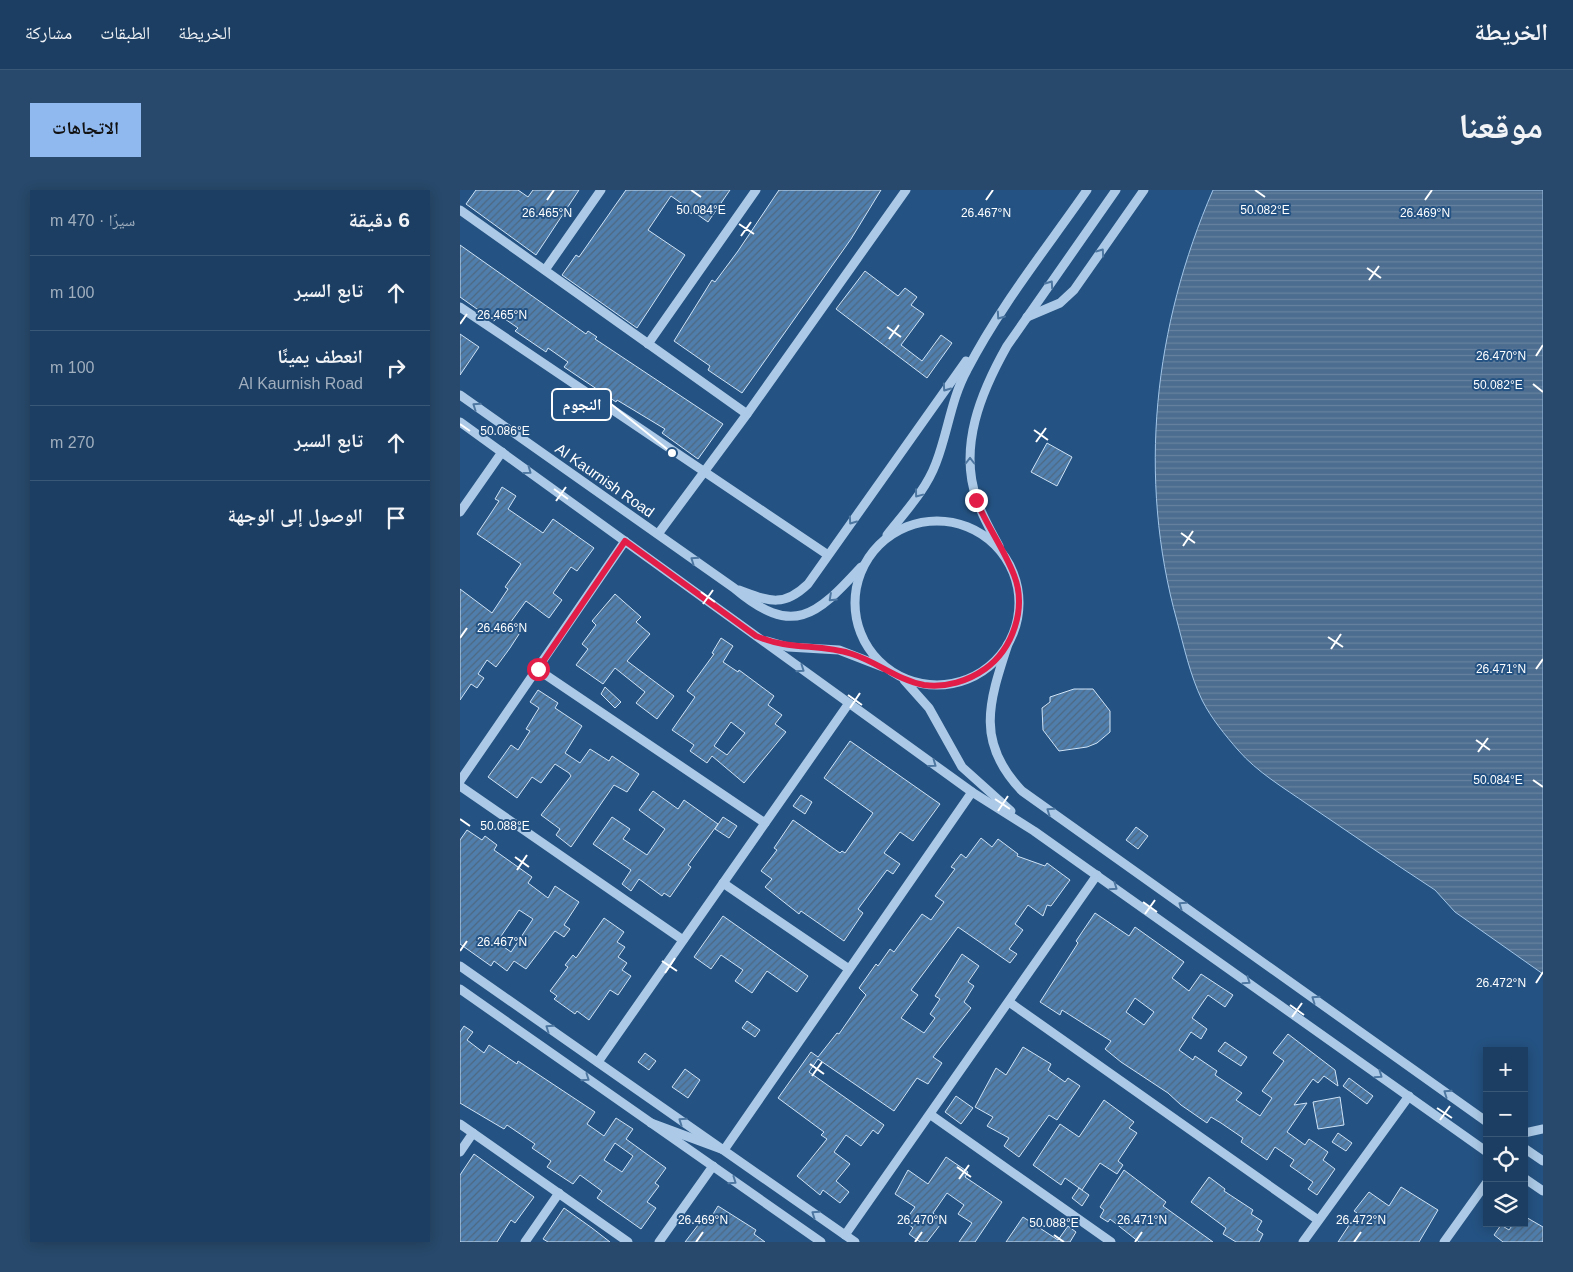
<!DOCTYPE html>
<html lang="ar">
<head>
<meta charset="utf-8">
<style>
	body { margin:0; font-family:Helvetica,"Noto Naskh Arabic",sans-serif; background:#28496b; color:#f1f3f6; direction:rtl }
	.controls { position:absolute; right:15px; bottom:15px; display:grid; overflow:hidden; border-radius:0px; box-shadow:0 2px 12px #0003 }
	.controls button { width:45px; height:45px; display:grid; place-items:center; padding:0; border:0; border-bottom:1px solid #395777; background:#1b3e62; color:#f1f3f6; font:25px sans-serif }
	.stop { position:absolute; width:15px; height:15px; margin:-11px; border:4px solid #e11d48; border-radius:50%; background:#fff }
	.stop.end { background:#e11d48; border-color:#fff; box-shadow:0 1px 5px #0008 }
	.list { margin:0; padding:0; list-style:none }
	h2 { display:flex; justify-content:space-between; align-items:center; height:65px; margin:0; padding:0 20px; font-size:21px }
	h2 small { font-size:16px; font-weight:400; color:#a0aebe }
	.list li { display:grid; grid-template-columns:32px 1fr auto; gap:15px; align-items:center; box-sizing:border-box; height:75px; padding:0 20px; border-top:1px solid #395777 }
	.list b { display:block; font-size:19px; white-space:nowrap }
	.list p { margin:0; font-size:16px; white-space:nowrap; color:#a0aebe }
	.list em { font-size:16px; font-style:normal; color:#a0aebe }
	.icon { flex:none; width:28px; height:28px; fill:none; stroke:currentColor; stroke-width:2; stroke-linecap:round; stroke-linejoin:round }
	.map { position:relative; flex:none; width:1083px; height:1052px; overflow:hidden; direction:ltr; border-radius:0px }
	header { display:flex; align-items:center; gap:30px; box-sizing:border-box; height:70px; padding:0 25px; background:#1b3e62; border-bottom:1px solid #395777 }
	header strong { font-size:24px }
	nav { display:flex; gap:28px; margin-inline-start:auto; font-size:18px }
	.intro { display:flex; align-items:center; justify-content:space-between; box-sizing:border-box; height:120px; padding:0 30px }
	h1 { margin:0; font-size:35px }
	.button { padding:12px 22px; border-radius:0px; background:#90b9f0; color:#111; font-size:18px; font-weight:700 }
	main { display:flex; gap:30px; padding:0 30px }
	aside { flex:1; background:#1b3e62; border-radius:0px; box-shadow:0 2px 12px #0003 }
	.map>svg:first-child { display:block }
	.water { fill:url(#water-rules); stroke:#a0c5e8 }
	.building { fill:url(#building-hatch); stroke:#cfe3f6; fill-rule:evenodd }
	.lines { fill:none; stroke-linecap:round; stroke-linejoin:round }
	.minor { stroke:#accae7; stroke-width:9 }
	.oneway { stroke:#4d76a0 }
	.route { stroke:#e11d48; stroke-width:6 }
	.ticks { fill:none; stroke:#fff; stroke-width:2 }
	.labels { text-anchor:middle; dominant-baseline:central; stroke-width:4; stroke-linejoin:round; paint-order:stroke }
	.street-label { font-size:15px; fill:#fff; stroke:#245282 }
	.ticks-label { font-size:12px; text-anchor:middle; fill:#fff; stroke:#245282; stroke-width:4; stroke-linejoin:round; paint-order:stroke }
	.leader { fill:none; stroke:#fff; stroke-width:2 }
	.callout-dot { fill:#fff; stroke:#245282; stroke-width:2 }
	.callout { fill:#245282; stroke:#fff; stroke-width:2 }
	.callout-label { font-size:16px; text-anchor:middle; font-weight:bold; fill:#fff }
</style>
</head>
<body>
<header>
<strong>الخريطة</strong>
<nav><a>الخريطة</a><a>الطبقات</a><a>مشاركة</a></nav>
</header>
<div class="intro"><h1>موقعنا</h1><a class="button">الاتجاهات</a></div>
<main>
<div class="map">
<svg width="1083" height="1052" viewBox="0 0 1083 1052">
	<defs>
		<pattern id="water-rules" width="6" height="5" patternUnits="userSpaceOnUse" patternTransform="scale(1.25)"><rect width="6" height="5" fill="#4c6d8f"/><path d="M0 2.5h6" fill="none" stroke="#6783a0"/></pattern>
		<pattern id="building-hatch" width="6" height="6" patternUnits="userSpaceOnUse" patternTransform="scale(1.25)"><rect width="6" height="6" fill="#507eac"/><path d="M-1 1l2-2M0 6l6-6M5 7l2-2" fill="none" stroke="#4e6881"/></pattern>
	</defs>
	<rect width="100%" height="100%" fill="#245282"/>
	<path class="water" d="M 753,0 L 1083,0 L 1083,784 L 995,722 L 975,700 C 932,672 890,643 847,614 C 824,598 797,582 778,560 C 765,545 751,528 742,510 C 730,485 724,457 717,431 C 677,287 694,136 753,0 Z"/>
	<g class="building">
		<path d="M 16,0 L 58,0 L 68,7 L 73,0 L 119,0 L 76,65 L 6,14 Z"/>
		<path d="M 166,0 L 270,0 L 248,32 L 211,6 L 188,40 L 225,65 L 177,138 L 102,85 L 116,65 L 119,67 Z"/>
		<path d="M 319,0 L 421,0 L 391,49 L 282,203 L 248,180 L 250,176 L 214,151 L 252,90 L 255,92 L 278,61 Z"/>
		<path d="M 0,55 L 126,144 L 128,141 L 137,147 L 135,149 L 263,234 L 238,269 L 202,243 L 205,239 L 157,210 L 156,212 L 104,177 L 108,172 L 88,158 L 86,162 L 55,141 L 58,138 L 39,125 L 34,131 L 0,107 Z"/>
		<path d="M 405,81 L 438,106 L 445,98 L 457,107 L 451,115 L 464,124 L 441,155 L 462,171 L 481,145 L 492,153 L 467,188 L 376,119 Z"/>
		<path d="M 0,144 L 19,157 L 0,185 Z"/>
		<path d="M 587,253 L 612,267 L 597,296 L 571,282 Z"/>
		<path d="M 42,297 L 56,306 L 48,319 L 83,343 L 93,329 L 134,358 L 117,381 L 111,377 L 93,403 L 102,410 L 89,428 L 66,411 L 50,433 L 61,441 L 50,458 L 36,477 L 27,470 L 18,484 L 24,488 L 17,498 L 11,494 L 0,510 L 0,399 L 32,423 L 48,399 L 45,397 L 61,374 L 17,344 L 39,311 L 35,309 Z"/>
		<path d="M 155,404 L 181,427 L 176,432 L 190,444 L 167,471 L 214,506 L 197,529 L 176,513 L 185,502 L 155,478 L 143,494 L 116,475 L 128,459 L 122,454 L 136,435 L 132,431 Z"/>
		<path d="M 261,448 L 273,456 L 263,472 L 278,482 L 279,480 L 314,506 L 308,515 L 322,525 L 315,534 L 326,542 L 284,593 L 252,566 L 247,573 L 230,561 L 234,555 L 212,540 L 235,507 L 227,501 L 254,464 L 252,463 ZM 271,532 L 285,543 L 267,565 L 254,556 Z"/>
		<path d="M 145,497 L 161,512 L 155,518 L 141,504 Z"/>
		<path d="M 614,499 L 633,499 L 650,521 L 650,542 L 637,553 L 627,557 L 599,561 L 583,540 L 582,518 L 590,512 L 590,507 Z"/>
		<path d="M 78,500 L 98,513 L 95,518 L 122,536 L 105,563 L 120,573 L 130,559 L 149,571 L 152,566 L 179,584 L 167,602 L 154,595 L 111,657 L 96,645 L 100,639 L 81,625 L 111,586 L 109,583 L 95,574 L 81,593 L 72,587 L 57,608 L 28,587 L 51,555 L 58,560 L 70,541 L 66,539 L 79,518 L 70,512 Z"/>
		<path d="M 390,551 L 480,614 L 453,651 L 440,642 L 424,663 L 440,674 L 433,684 L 427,680 L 398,719 L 403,723 L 384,751 L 341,721 L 339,724 L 305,697 L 312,689 L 301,681 L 317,660 L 314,658 L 333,630 L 380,663 L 382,661 L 385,663 L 413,623 L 364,588 Z"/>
		<path d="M 193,601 L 218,619 L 224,610 L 258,634 L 228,675 L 231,677 L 210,707 L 204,703 L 202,706 L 179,689 L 171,701 L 162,694 L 171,680 L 133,654 L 152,627 L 170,639 L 163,649 L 187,665 L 205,639 L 179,620 Z"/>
		<path d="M 341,605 L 352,612 L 345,624 L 333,616 Z"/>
		<path d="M 263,627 L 277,636 L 269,648 L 255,639 Z"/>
		<path d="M 676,637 L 688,646 L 678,659 L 666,650 Z"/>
		<path d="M 7,640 L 22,650 L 25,646 L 37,655 L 34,660 L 72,687 L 68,693 L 88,708 L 95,696 L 119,712 L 104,735 L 110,739 L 104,747 L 95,741 L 66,779 L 54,771 L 47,781 L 34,771 L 31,776 L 0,754 L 0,650 ZM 59,720 L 73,729 L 51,762 L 37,752 Z"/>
		<path d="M 521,648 L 532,657 L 538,649 L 558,664 L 557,666 L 585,676 L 587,673 L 610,690 L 591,716 L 587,715 L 583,726 L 568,715 L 555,734 L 563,740 L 549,759 L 557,764 L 550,773 L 498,737 L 451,800 L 458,805 L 441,828 L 464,843 L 475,828 L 470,824 L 480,809 L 475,806 L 502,764 L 519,776 L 508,792 L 514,796 L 504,812 L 511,818 L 473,867 L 482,873 L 468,894 L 457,888 L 434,921 L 358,869 L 349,882 L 424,935 L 418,944 L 413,940 L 401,956 L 386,945 L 374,962 L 390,974 L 376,991 L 389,1002 L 380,1013 L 363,1000 L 360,1005 L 337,986 L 367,949 L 361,945 L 364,942 L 318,908 L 351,862 L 358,867 L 377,843 L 379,844 L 406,805 L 399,798 L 416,774 L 418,776 L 430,759 L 434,762 L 462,724 L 471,730 L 484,712 L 475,706 L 495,679 L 491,677 L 501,664 L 506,668 Z"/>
		<path d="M 635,723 L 669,746 L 675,737 L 724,772 L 712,788 L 729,801 L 741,784 L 773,805 L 765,817 L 748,805 L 732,828 L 747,839 L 741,849 L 731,842 L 719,860 L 733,870 L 735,866 L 757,881 L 755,885 L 782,903 L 776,910 L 800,926 L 812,908 L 802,901 L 824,871 L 813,863 L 828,844 L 875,880 L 878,896 L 864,886 L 858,893 L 853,889 L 834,915 L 847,913 L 827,942 L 845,955 L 849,949 L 868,962 L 863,970 L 875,979 L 857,1005 L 848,999 L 853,992 L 830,976 L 834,970 L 815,957 L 807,970 L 781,952 L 783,948 L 761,933 L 751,927 L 747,933 L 721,915 L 708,903 L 661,872 L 645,859 L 651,851 L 602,820 L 600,825 L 580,812 L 618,753 L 616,751 ZM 675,808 L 694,822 L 684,835 L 666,822 Z"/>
		<path d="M 263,726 L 348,786 L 337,802 L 307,781 L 292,803 L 275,791 L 283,780 L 261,765 L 251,779 L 234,767 Z"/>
		<path d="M 144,728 L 164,742 L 157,752 L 165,757 L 158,767 L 167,773 L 162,780 L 171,786 L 158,805 L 150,800 L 129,830 L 117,821 L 115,824 L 94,809 L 97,806 L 90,801 L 108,777 L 105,775 L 113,765 L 116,768 Z"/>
		<path d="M 287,831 L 300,840 L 295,847 L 282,838 Z"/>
		<path d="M 4,836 L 13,842 L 7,850 L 24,863 L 29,855 L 57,874 L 58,871 L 135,922 L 127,934 L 144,946 L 156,928 L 173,939 L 166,949 L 206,978 L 195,993 L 199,996 L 187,1012 L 196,1018 L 181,1039 L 137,1008 L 142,1001 L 120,985 L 113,994 L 87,977 L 91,971 L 72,958 L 75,954 L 47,935 L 44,939 L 0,913 L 0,842 ZM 155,953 L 173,966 L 162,982 L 144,970 Z"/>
		<path d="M 765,852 L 787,867 L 781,876 L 758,861 Z"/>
		<path d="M 563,857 L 591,874 L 588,880 L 605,892 L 608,888 L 620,896 L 597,930 L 589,925 L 559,967 L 544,956 L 549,948 L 527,936 L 533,927 L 515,917 L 536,878 L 546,885 Z"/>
		<path d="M 185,863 L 196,871 L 189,880 L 178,872 Z"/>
		<path d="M 225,879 L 240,890 L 228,908 L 212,897 Z"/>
		<path d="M 889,888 L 913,906 L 907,914 L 883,896 Z"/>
		<path d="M 496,906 L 513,918 L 501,934 L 485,922 Z"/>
		<path d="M 880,907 L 884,935 L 858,939 L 853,912 Z"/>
		<path d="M 644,910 L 674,932 L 669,938 L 677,943 L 658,971 L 663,975 L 657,984 L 640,973 L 622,1000 L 605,988 L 601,995 L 573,975 L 600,934 L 619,947 Z"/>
		<path d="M 878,943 L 892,953 L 886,961 L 872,952 Z"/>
		<path d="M 14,964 L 74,1007 L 55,1033 L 51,1030 L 37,1052 L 0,1052 L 0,985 Z"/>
		<path d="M 486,967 L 508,982 L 505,987 L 542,1012 L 515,1052 L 499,1052 L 512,1033 L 498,1024 L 504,1015 L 487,1003 L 473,1023 L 483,1031 L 467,1052 L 460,1052 L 449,1044 L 453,1038 L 445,1031 L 455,1017 L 435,1004 L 448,980 L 468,994 Z"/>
		<path d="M 664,980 L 706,1012 L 703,1016 L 753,1052 L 679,1052 L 650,1029 L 648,1032 L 640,1027 L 644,1020 L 640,1017 Z"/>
		<path d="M 749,987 L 765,999 L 764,1001 L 793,1020 L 791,1024 L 802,1031 L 797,1040 L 803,1044 L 799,1052 L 776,1052 L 763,1044 L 766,1038 L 731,1012 Z"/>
		<path d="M 941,997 L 978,1020 L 959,1052 L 878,1052 L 897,1023 L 894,1021 L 909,1002 L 929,1016 Z"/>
		<path d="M 619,998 L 629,1005 L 622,1016 L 612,1008 Z"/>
		<path d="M 258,1016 L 296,1040 L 294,1044 L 305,1052 L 225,1052 L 245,1026 L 250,1029 Z"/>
		<path d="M 104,1018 L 132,1038 L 150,1052 L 88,1052 L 83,1049 Z"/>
		<path d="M 1064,1026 L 1083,1037 L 1083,1052 L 1043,1052 L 1034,1045 L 1041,1035 L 1049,1040 L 1054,1033 L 1064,1033 Z"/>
		<path d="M 563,1027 L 598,1050 L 608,1036 L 616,1042 L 610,1052 L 546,1052 Z"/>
	</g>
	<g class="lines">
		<g class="minor">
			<path d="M 0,20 L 287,224"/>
			<path d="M 85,80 L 141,0"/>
			<path d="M 0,117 L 368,365"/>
			<path d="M 567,127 L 600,113 L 614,100 L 684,0"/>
			<path d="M 188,154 L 296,0"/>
			<path d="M 0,205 L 274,398 C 333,448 356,426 401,377"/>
			<path d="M 0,232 L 512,602 L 574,641 L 1027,962"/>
			<path d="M 0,322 L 42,262"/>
			<circle cx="477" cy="413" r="82"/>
			<path d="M 198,344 L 287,224 L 446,0"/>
			<path d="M 427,345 C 445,322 466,300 476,273 C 488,242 491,209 507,180 C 540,116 586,59 627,0"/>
			<path d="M 539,356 C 531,341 522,326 517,310 C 498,257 521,202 547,156 L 656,0"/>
			<path d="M 279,400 C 309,411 323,418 348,394 L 506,171"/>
			<path d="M 307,451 L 328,457 L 379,460 L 423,477"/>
			<path d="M 548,454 C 529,512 515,552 562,601 L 1027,932"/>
			<path d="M 77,479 L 305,633"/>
			<path d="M 444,490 L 469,518 L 502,577 L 551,621"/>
			<path d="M 0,591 L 165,351"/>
			<path d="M 0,596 L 223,750"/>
			<path d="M 263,693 L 389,779"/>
			<path d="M 0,776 L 395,1052"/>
			<path d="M 0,799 L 361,1052"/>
			<path d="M 549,812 L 858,1030"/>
			<path d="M 138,872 L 389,513"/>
			<path d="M 471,925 L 651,1052"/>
			<path d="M 191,933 L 264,960 L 512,602"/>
			<path d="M 0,934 L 168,1052"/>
			<path d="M 1064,943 L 1083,939"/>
			<path d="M 1064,958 L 1083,971"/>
			<path d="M 0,962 L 13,943"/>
			<path d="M 1064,988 L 1083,1001"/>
			<path d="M 385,1045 L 637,685"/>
			<path d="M 65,1052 L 99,1003"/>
			<path d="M 199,1052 L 253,976"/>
			<path d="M 843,1052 L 949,906"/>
			<path d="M 984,1052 L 1027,992"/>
		</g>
	</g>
	<defs><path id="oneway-chevron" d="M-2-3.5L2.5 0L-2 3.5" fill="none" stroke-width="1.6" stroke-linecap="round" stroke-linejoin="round" transform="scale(1.25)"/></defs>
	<g class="oneway">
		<use href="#oneway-chevron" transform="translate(641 62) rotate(-55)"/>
		<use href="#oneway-chevron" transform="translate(590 94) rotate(-55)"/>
		<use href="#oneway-chevron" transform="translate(540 126) rotate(125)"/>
		<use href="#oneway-chevron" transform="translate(486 198) rotate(125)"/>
		<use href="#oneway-chevron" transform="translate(16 216) rotate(-145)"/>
		<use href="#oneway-chevron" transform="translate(510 271) rotate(-90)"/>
		<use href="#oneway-chevron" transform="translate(68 281) rotate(36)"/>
		<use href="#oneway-chevron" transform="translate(458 304) rotate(127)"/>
		<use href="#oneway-chevron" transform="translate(392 331) rotate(125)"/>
		<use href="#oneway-chevron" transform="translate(234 370) rotate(-145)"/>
		<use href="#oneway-chevron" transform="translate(372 408) rotate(137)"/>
		<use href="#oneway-chevron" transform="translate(341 479) rotate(35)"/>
		<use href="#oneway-chevron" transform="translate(473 574) rotate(36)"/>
		<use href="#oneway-chevron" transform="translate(590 621) rotate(-145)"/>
		<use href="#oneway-chevron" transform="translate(654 697) rotate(35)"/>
		<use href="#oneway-chevron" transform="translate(722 715) rotate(-145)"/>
		<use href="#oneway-chevron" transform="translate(787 791) rotate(35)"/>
		<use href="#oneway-chevron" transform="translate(855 809) rotate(-145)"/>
		<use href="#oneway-chevron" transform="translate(89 838) rotate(-145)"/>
		<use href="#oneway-chevron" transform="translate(919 885) rotate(35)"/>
		<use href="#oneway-chevron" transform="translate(126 888) rotate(35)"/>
		<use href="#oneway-chevron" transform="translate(987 903) rotate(-145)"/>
		<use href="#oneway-chevron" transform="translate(222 931) rotate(-145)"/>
		<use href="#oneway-chevron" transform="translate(273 991) rotate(35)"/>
		<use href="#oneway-chevron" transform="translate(355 1024) rotate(-145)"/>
	</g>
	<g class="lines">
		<path class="route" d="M 78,479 L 165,351 L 296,446 C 331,461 358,453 392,464 C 417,472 438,490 464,495 C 486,498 508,491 525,479 C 553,459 567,418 554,385 C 544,359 527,336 516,310"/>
	</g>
	<path class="ticks" d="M 231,0 L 241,7M 795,0 L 805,7M 87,10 L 94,0M 526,10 L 533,0M 965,10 L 972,0M 279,34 L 294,44M 281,46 L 291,32M 907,78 L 921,88M 909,90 L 919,76M 0,134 L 7,124M 427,137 L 441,147M 429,149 L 439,135M 1076,166 L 1083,155M 1073,194 L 1083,202M 0,234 L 10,241M 574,240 L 588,250M 576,252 L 586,238M 94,299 L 108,309M 96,311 L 106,297M 721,343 L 735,353M 723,356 L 733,341M 241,402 L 255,412M 243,414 L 253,400M 868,447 L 883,457M 0,448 L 7,438M 871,459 L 881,444M 1076,479 L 1083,469M 388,505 L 402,515M 390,518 L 400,503M 1016,550 L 1030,560M 1018,562 L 1028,548M 1073,590 L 1083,597M 535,609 L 550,619M 538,621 L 548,606M 0,629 L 10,636M 55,667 L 69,677M 57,680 L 67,665M 683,712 L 697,722M 685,724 L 695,710M 0,761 L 7,751M 202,771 L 217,781M 205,783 L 215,768M 1076,793 L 1083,782M 830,815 L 844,825M 832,827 L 842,813M 350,874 L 364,884M 352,886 L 362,872M 977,918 L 992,928M 980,930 L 990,916M 497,977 L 511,987M 499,989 L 509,975M 594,1045 L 604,1052M 236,1052 L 243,1042M 455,1052 L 462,1042M 675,1052 L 682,1042M 894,1052 L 901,1042"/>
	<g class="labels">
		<g class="street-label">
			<text transform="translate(145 290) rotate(35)">Al Kaurnish Road</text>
		</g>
	</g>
	<g class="ticks-label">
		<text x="805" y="24">50.082°E</text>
		<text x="241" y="24">50.084°E</text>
		<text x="87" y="27">26.465°N</text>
		<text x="526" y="27">26.467°N</text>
		<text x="965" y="27">26.469°N</text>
		<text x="42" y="129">26.465°N</text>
		<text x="1041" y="170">26.470°N</text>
		<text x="1038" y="199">50.082°E</text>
		<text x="45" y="245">50.086°E</text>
		<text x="42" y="442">26.466°N</text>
		<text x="1041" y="483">26.471°N</text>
		<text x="1038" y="594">50.084°E</text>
		<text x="45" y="640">50.088°E</text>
		<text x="42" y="756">26.467°N</text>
		<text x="1041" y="797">26.472°N</text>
		<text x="243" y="1034">26.469°N</text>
		<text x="462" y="1034">26.470°N</text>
		<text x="682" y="1034">26.471°N</text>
		<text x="901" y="1034">26.472°N</text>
		<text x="594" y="1037">50.088°E</text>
	</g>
	<path class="leader" d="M212 263L151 214"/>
	<circle class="callout-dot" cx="212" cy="263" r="5"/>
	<rect class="callout" x="92" y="199" width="59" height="31" rx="5"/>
	<g class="callout-label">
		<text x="122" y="220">النجوم</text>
	</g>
</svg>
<div class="controls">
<button>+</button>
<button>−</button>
<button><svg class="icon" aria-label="locate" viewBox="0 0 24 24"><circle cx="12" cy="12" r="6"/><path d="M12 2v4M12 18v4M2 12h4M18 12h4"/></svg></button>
<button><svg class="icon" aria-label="layers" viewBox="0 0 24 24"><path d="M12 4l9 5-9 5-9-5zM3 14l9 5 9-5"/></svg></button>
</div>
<div class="stop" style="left:78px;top:479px"></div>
<div class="stop end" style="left:516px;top:310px"></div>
</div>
<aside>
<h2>6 دقيقة<small>سيرًا · 470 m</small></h2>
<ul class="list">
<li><svg class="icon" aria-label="ahead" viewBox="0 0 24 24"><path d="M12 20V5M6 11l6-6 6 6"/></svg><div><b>تابع السير</b></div><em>100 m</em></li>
<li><svg class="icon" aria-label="right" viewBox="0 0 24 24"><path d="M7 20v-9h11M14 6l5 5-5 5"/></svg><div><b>انعطف يمينًا</b><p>Al Kaurnish Road</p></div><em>100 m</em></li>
<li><svg class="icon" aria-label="ahead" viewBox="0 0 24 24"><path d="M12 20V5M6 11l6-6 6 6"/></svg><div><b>تابع السير</b></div><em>270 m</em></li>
<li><svg class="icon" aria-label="arrive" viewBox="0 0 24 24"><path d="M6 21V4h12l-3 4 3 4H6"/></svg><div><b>الوصول إلى الوجهة</b></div></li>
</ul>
</aside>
</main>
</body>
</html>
